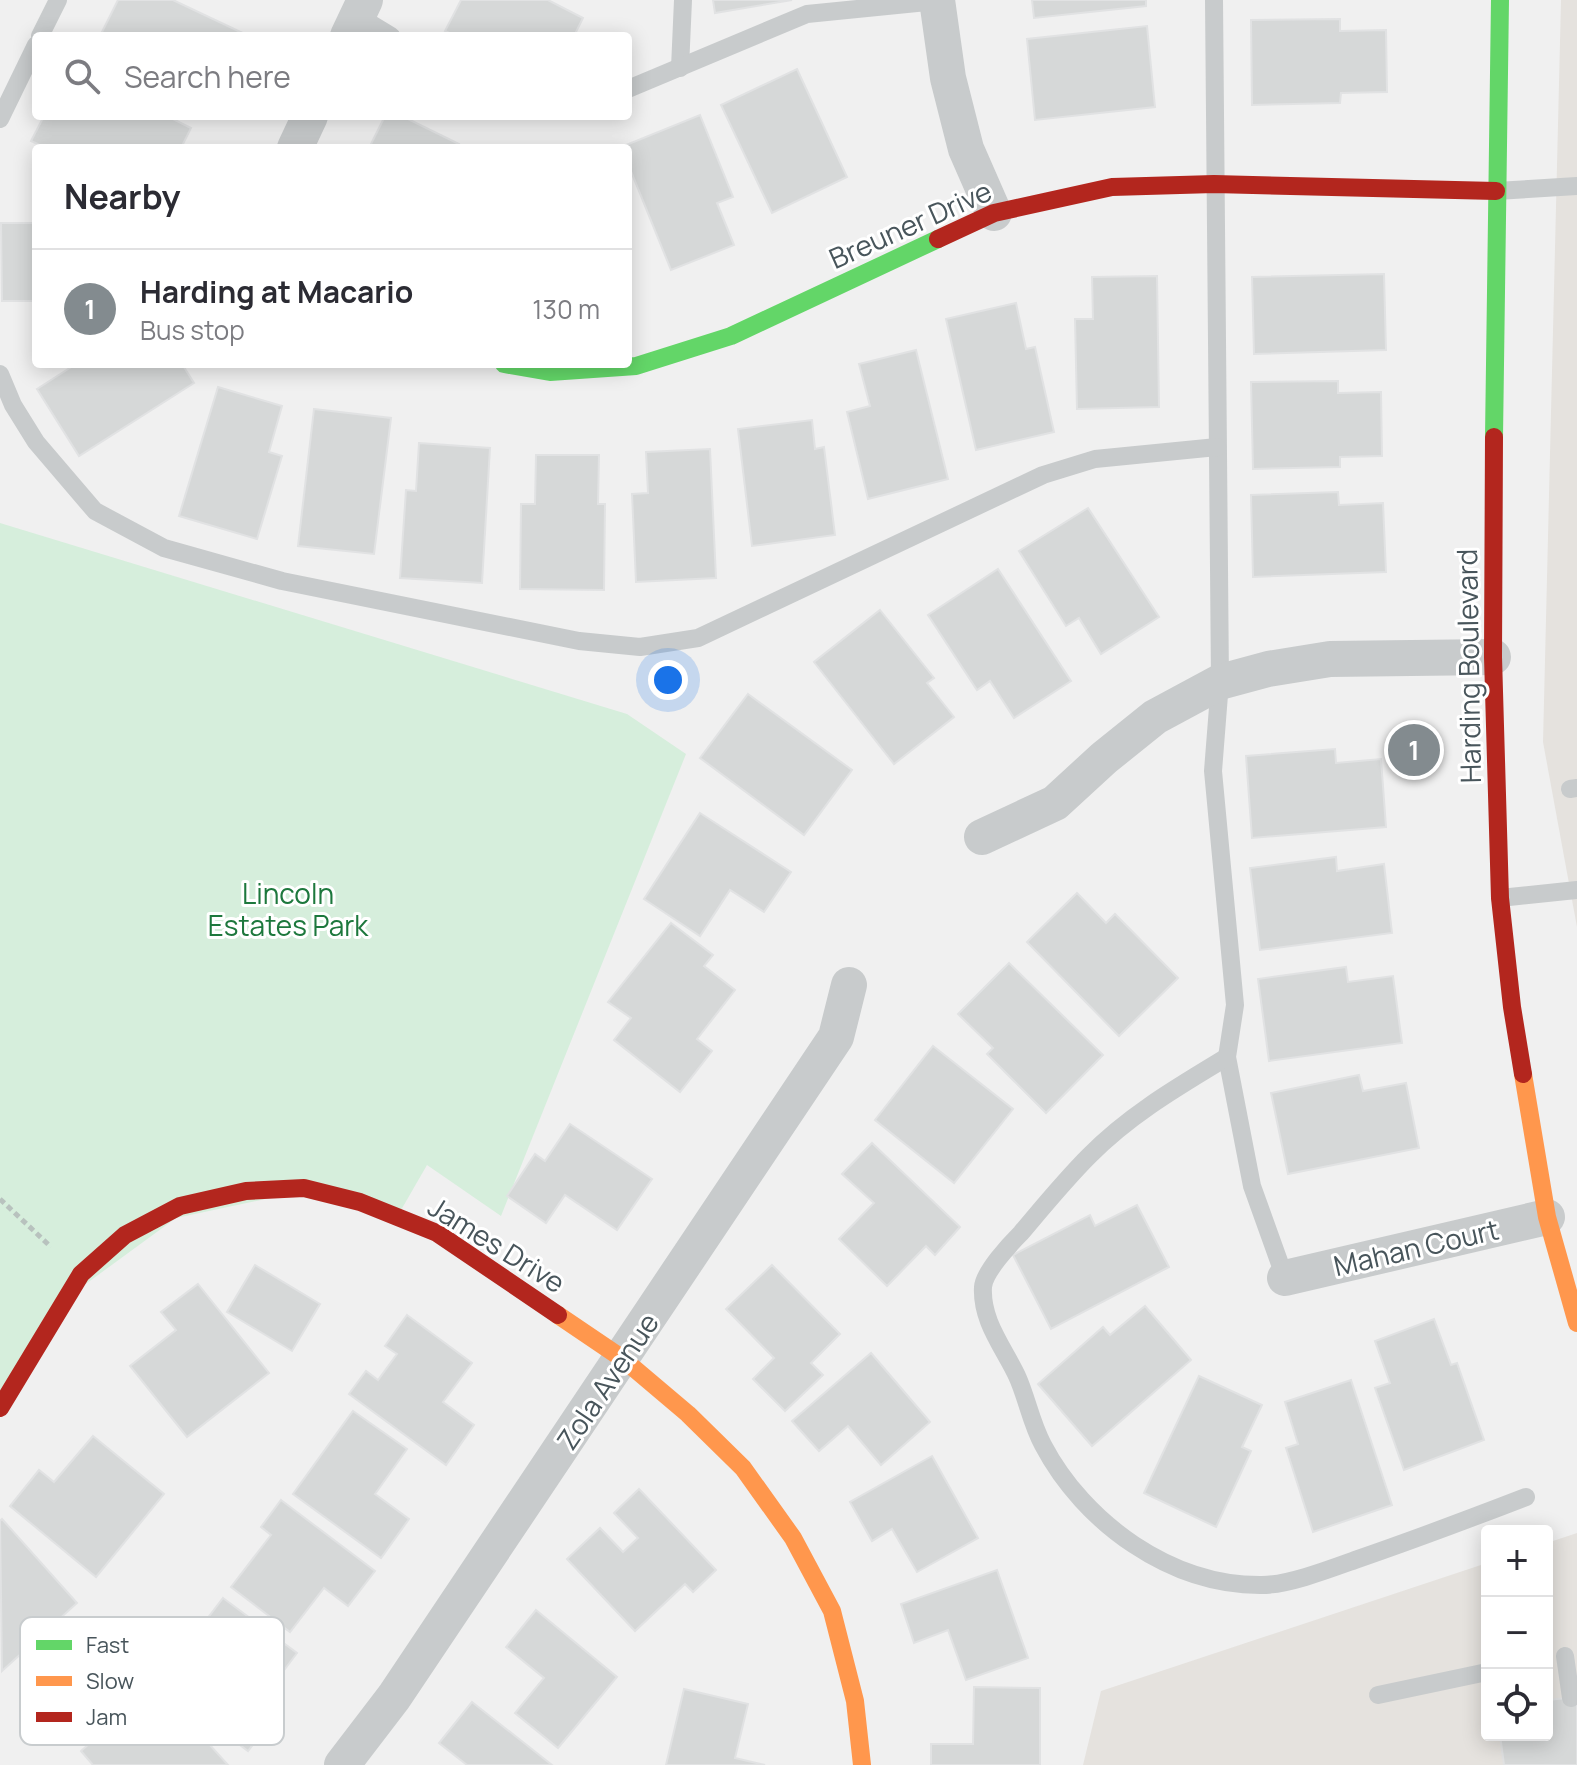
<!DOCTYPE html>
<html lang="en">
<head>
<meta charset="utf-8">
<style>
	body { margin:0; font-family:Manrope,sans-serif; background:#f2f2f3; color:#2b2b33 }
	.controls { position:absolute; right:24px; bottom:24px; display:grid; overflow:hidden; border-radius:8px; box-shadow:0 4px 20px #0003 }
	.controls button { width:72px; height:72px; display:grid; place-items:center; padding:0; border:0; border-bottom:2px solid #e1e1e2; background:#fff; color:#2b2b33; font:40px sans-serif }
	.you { position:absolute; left:668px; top:680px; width:28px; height:28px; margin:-20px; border:6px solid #fff; border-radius:50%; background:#1a73e8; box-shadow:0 0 0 12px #1a73e833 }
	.badge { display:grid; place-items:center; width:52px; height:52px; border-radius:50%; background:#838b8f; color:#fff; font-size:26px; font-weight:700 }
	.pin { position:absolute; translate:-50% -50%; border:4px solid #fff; box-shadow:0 2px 8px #0006 }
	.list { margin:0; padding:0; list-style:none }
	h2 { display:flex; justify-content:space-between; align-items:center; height:104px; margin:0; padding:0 32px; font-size:34px }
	h2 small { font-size:26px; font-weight:400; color:#7c7c81 }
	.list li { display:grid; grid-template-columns:52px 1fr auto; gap:24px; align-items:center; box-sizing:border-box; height:120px; padding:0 32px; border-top:2px solid #e1e1e2 }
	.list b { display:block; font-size:30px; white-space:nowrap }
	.list p { margin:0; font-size:26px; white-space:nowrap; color:#7c7c81 }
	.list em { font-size:26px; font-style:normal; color:#7c7c81 }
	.icon { flex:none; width:44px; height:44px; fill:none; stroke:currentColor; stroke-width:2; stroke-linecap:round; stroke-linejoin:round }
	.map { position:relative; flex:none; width:1577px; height:1765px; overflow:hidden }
	.search { position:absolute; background:#fff; box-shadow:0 4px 20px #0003; left:32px; top:32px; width:600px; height:88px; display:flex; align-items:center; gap:20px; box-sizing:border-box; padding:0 28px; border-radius:8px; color:#7c7c81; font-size:30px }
	.panel { position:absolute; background:#fff; box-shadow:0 4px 20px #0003; left:32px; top:144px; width:600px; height:224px; border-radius:8px }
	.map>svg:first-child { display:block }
	.commercial { fill:#e5e2de }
	.green { fill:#d6eedc }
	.building { fill:#d6d8d8; stroke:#e1e2e3; stroke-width:2 }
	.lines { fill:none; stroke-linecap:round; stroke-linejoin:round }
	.path { stroke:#b8c2be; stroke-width:5; stroke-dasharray:6 4; stroke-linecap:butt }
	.lane { stroke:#c8cbcc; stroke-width:18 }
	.street { stroke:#c8cbcc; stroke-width:36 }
	.fast { stroke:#63d668; stroke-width:18 }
	.slow { stroke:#ff974d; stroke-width:18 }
	.jam { stroke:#b3261e; stroke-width:18 }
	.labels { text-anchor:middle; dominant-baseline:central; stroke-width:6; stroke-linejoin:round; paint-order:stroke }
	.street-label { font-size:28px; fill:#48555b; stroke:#fff }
	.park-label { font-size:28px; fill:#1d783d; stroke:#fff }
	.key { fill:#fff; stroke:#c8ccce; stroke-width:2 }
	.key-label { font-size:22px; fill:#48555b }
</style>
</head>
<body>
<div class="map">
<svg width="1577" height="1765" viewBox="0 0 1577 1765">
	<rect width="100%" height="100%" fill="#f0f0f0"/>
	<g class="commercial">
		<path d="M 1561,0 L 1577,0 L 1577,927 L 1543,742 Z"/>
		<path d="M 1577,1533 L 1577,1765 L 1083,1765 L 1101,1691 L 1487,1563 L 1487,1735 L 1547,1735 L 1547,1543 Z"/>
	</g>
	<path class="green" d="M 0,523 L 627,714 L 686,754 L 501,1216 L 427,1165 L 397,1217 L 289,1194 L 176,1218 L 83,1286 L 0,1405 Z"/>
	<g class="building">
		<path d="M 118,0 L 173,0 L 249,36 L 100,36 Z"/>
		<path d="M 461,0 L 548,0 L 583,18 L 574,36 L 456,36 L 445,31 Z"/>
		<path d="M 713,0 L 792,0 L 715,13 Z"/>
		<path d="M 1032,0 L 1146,0 L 1146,6 L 1034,18 Z"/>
		<path d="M 1340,19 L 1340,31 L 1386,30 L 1387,92 L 1341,93 L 1340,103 L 1252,105 L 1251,20 Z"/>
		<path d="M 1147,26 L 1155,107 L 1035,120 L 1027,39 Z"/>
		<path d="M 797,69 L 847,177 L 772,213 L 721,105 Z"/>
		<path d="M 700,115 L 733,197 L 717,203 L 734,245 L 671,270 L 628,164 L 628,148 L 621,147 Z"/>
		<path d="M 44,116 L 167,116 L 191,128 L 181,148 L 46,148 L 31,141 Z"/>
		<path d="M 385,116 L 402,116 L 459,144 L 457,148 L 369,148 Z"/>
		<path d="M 1,223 L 36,223 L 36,301 L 2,301 Z"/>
		<path d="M 1384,274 L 1386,350 L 1254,354 L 1252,277 Z"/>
		<path d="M 1157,276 L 1159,407 L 1077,409 L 1075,319 L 1093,319 L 1092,277 Z"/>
		<path d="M 1016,303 L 1026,349 L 1035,347 L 1054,432 L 976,450 L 946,319 Z"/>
		<path d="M 916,350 L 948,479 L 868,499 L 847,412 L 870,406 L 859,364 Z"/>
		<path d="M 76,364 L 182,364 L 194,383 L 79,456 L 37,389 Z"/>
		<path d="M 1338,381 L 1338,393 L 1381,392 L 1382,456 L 1340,457 L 1340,467 L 1253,469 L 1251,382 Z"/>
		<path d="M 218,387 L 282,406 L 269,452 L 282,456 L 257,539 L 179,516 Z"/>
		<path d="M 314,409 L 391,418 L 374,554 L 298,546 Z"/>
		<path d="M 812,420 L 815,449 L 824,447 L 835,535 L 752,546 L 738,429 Z"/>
		<path d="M 419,443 L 490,448 L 482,583 L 400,578 L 406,490 L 416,491 Z"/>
		<path d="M 710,449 L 716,578 L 636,582 L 632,494 L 648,493 L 646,452 Z"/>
		<path d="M 536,455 L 599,455 L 598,504 L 605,504 L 604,590 L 520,589 L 521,504 L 535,504 Z"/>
		<path d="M 1338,492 L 1339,505 L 1383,503 L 1386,572 L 1253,577 L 1251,495 Z"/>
		<path d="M 1088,508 L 1159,617 L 1101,654 L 1079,618 L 1066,626 L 1019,551 Z"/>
		<path d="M 998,569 L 1071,681 L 1014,718 L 990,681 L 977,690 L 928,615 Z"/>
		<path d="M 880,610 L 934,678 L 927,683 L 954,717 L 894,764 L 814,662 Z"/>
		<path d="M 748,694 L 852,770 L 804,835 L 700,758 Z"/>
		<path d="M 1335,749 L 1336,763 L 1381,759 L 1386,827 L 1252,838 L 1246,756 Z"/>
		<path d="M 700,813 L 791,872 L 764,912 L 730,890 L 700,936 L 644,899 Z"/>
		<path d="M 1336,857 L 1337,871 L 1384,864 L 1392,933 L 1260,950 L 1250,868 Z"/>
		<path d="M 1077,893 L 1106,923 L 1115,914 L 1178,978 L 1119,1036 L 1027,942 Z"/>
		<path d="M 671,923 L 713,955 L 704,966 L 735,990 L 697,1039 L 712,1051 L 680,1092 L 614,1040 L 631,1018 L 608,1002 Z"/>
		<path d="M 1009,963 L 1103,1055 L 1046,1113 L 987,1054 L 993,1048 L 958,1014 Z"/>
		<path d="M 1346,967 L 1348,982 L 1393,976 L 1402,1043 L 1269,1061 L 1258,979 Z"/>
		<path d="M 933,1046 L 1013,1109 L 954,1183 L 875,1120 Z"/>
		<path d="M 1359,1075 L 1363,1091 L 1406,1083 L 1419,1148 L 1288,1174 L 1271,1093 Z"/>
		<path d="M 570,1124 L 652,1179 L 617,1230 L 565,1195 L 546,1223 L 507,1196 L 535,1154 L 545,1161 Z"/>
		<path d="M 872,1143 L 960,1227 L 935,1255 L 926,1246 L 887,1286 L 839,1239 L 874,1203 L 842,1174 Z"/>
		<path d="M 1137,1205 L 1169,1267 L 1051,1329 L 1013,1255 L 1090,1215 L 1095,1226 Z"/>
		<path d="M 255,1265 L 320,1304 L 292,1351 L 227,1312 Z"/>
		<path d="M 772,1265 L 840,1334 L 811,1363 L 823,1375 L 785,1411 L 753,1379 L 774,1358 L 726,1309 Z"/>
		<path d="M 198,1284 L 269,1373 L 187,1437 L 130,1366 L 176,1330 L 161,1312 Z"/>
		<path d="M 1145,1306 L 1191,1360 L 1092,1446 L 1038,1384 L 1103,1327 L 1110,1335 Z"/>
		<path d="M 407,1315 L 472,1363 L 443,1402 L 474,1425 L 446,1465 L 349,1394 L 366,1371 L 378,1380 L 397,1354 L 385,1346 Z"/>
		<path d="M 1434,1319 L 1451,1365 L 1457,1363 L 1484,1440 L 1404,1470 L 1375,1388 L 1390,1383 L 1375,1341 Z"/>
		<path d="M 871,1353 L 930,1422 L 881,1465 L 848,1426 L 819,1451 L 792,1421 Z"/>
		<path d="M 1199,1376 L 1262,1405 L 1242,1447 L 1251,1451 L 1216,1527 L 1144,1493 Z"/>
		<path d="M 1351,1380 L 1392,1505 L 1313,1532 L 1286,1448 L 1298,1444 L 1285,1402 Z"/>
		<path d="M 353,1411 L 407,1449 L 375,1494 L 409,1519 L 381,1558 L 293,1494 Z"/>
		<path d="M 93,1436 L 164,1494 L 96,1577 L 10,1506 L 39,1470 L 54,1482 Z"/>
		<path d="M 932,1456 L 978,1538 L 917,1572 L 892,1529 L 872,1541 L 850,1502 Z"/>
		<path d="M 639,1489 L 716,1570 L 693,1592 L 685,1584 L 635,1631 L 567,1559 L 600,1528 L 623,1552 L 638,1538 L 614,1513 Z"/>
		<path d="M 281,1500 L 375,1571 L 348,1606 L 324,1588 L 290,1632 L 231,1587 L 271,1535 L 261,1527 Z"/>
		<path d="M 2,1519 L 77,1603 L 2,1671 L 0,1521 Z"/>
		<path d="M 997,1570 L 1028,1658 L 966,1680 L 948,1630 L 914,1643 L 901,1604 Z"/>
		<path d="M 223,1598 L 297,1653 L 261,1701 L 277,1713 L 248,1751 L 205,1719 L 222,1697 L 175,1661 Z"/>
		<path d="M 536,1610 L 617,1677 L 558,1748 L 515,1713 L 544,1678 L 506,1647 Z"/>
		<path d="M 149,1678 L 228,1765 L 93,1765 L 81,1751 L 107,1728 L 113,1735 L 136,1714 L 124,1700 Z"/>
		<path d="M 974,1687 L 1040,1688 L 1040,1765 L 931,1765 L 931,1744 L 973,1744 Z"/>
		<path d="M 684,1689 L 748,1704 L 735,1758 L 765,1765 L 666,1765 Z"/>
		<path d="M 1577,1697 L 1577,1765 L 1504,1765 L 1500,1735 L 1547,1735 L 1547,1700 Z"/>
		<path d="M 472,1702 L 552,1765 L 467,1765 L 439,1743 Z"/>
	</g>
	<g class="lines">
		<path class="path" d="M 0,1199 L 51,1247"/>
		<g class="lane">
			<path d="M 1214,0 L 1220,682 L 1213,771 L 1235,1005 L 1227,1057 L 1252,1186 L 1285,1278"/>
			<path d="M 358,16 L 391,36"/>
			<path d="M 40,36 L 58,0"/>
			<path d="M 680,68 L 683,0"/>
			<path d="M 628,89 L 807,14 L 937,1"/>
			<path d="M 0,119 L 36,45"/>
			<path d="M 1496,191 L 1577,186"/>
			<path d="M 0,374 L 13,405 L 36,442 L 95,511 L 164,548 L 282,581 L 579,641 L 640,647 L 698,638 L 1043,475 L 1095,459 L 1217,447"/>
			<path d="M 1570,789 L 1577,788"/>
			<path d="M 1500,898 L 1577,890"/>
			<path d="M 1227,1057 C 1179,1086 1129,1115 1089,1156 C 1065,1180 1043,1207 1021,1233 C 1010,1244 984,1272 983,1287 C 981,1321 1004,1348 1017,1376 C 1027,1398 1031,1423 1043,1445 C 1084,1523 1171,1586 1262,1585 C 1288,1585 1330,1569 1355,1560 C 1413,1540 1469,1519 1526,1497"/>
			<path d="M 1565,1656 L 1571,1698"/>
			<path d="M 1378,1695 L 1487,1672"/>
		</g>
		<g class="street">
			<path d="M 937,0 L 948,78 L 966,149 L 994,213"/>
			<path d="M 348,36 L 365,0"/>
			<path d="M 295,148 L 310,116"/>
			<path d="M 982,837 L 1055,803 L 1104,758 L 1155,717 L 1220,682 L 1268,669 L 1330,659 L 1493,657"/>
			<path d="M 1285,1278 L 1547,1217"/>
			<path d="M 342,1765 L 394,1697 L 836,1037 L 849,985"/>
		</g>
		<g class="fast">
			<path d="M 504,364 L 550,372 L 636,366 L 731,336 L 938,239"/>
			<path d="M 1494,437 L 1500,0"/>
		</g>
		<g class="slow">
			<path d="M 1523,1074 L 1547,1217 L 1577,1323"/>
			<path d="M 558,1315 L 623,1359 L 688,1414 L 743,1468 L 793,1538 L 832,1611 L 855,1701 L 862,1765"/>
		</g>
		<g class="jam">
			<path d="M 938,239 L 994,213 L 1112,187 L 1214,184 L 1496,191"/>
			<path d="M 1494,437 L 1493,657 L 1500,898 L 1512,1007 L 1523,1074"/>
			<path d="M 0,1408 L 81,1274 L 125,1235 L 180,1206 L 246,1191 L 304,1188 L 360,1202 L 437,1233 L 558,1315"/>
		</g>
	</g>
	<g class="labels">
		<g class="street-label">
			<text transform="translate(910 224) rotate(-24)">Breuner Drive</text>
			<text transform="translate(1468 666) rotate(-91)">Harding Boulevard</text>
			<text transform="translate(497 1244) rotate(32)">James Drive</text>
			<text transform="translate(1416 1247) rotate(-13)">Mahan Court</text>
			<text transform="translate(607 1381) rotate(-56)">Zola Avenue</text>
		</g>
		<g class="park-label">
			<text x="288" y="893">Lincoln<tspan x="288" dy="32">Estates Park</tspan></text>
		</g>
	</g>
	<rect x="20" y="1617" width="264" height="128" rx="12" class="key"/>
	<rect x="36" y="1640" width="36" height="10" fill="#63d668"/>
	<rect x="36" y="1676" width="36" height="10" fill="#ff974d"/>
	<rect x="36" y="1712" width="36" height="10" fill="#b3261e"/>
	<g class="key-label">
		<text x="86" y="1653">Fast</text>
		<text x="86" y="1689">Slow</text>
		<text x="86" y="1725">Jam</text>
	</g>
</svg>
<div class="controls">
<button>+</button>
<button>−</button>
<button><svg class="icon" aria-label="locate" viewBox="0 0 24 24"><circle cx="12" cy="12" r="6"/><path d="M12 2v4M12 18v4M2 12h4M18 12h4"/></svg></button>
</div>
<div class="you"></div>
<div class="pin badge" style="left:1414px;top:750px">1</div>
<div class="search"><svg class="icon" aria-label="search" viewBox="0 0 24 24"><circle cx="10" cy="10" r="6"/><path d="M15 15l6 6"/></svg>Search here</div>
<section class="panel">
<h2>Nearby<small></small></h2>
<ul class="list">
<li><span class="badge">1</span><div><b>Harding at Macario</b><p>Bus stop</p></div><em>130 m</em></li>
</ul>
</section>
</div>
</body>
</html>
